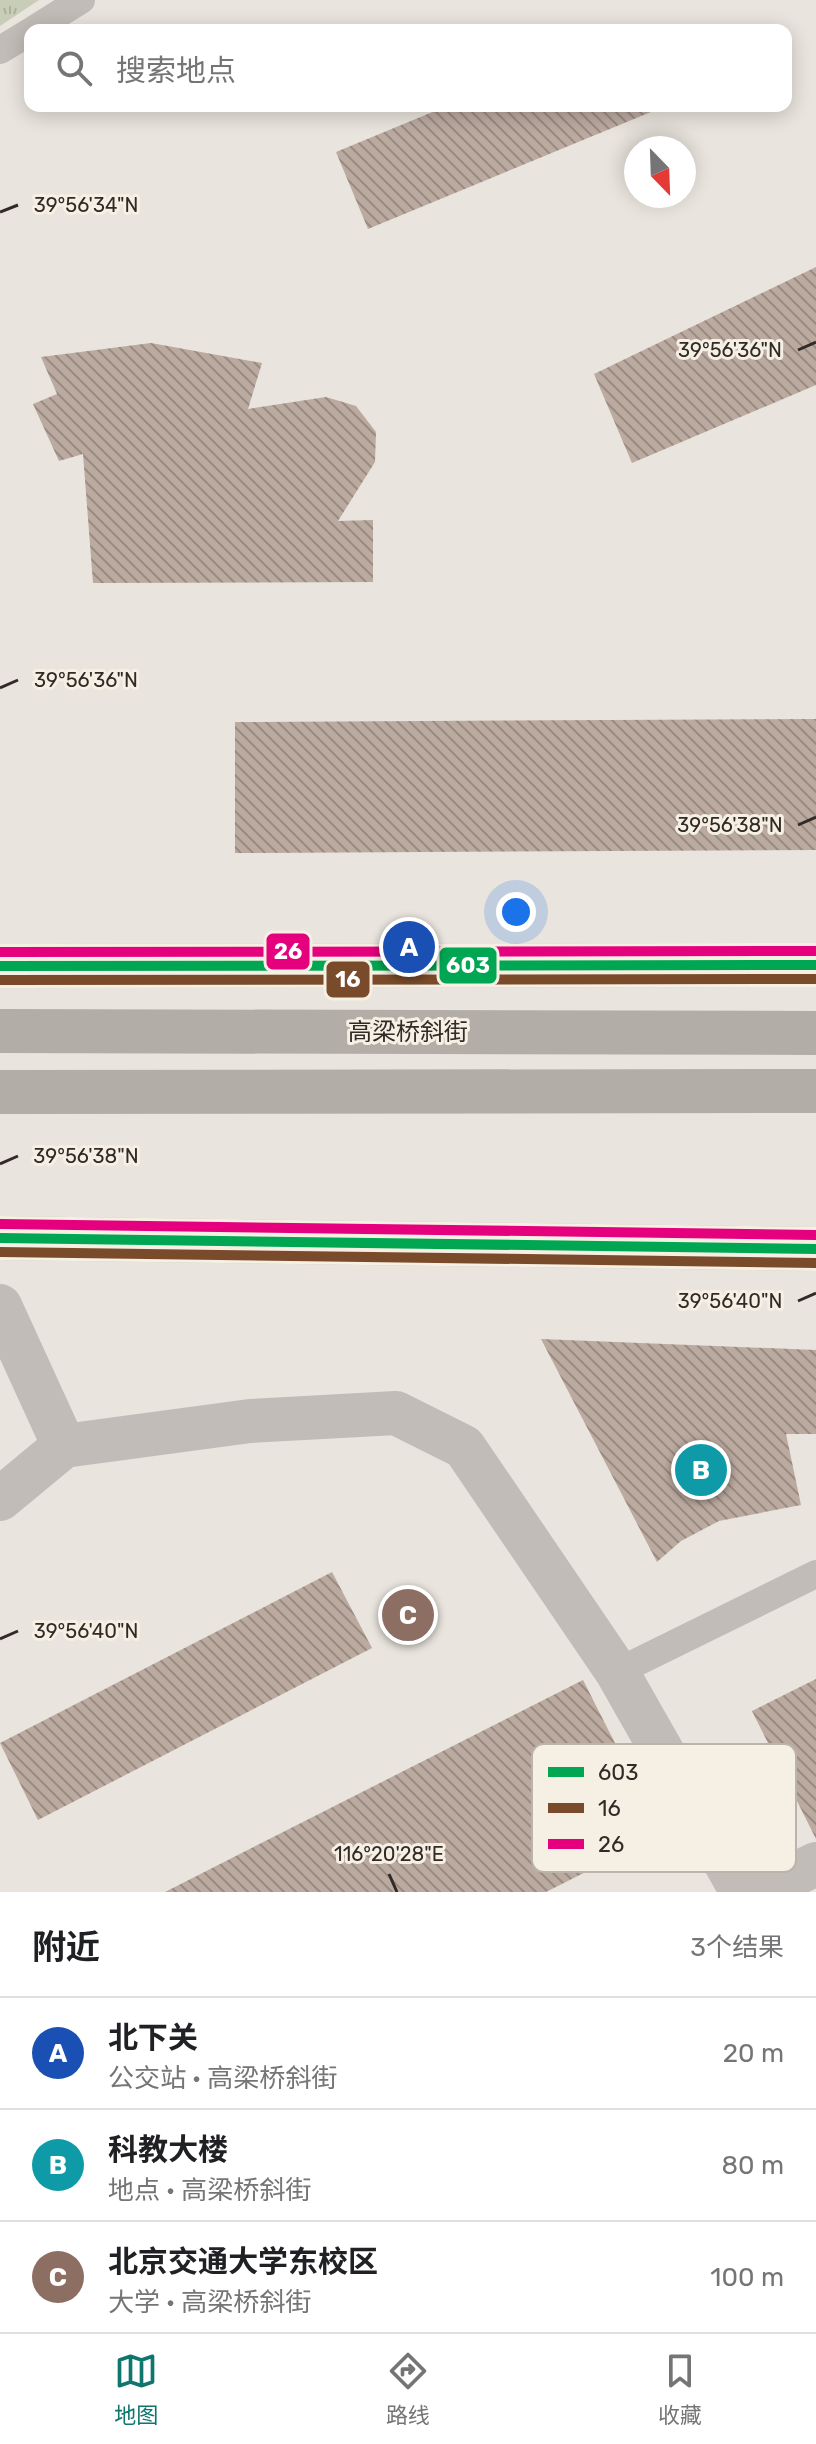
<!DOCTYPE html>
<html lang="zh">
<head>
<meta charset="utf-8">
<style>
	body { margin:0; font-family:Rubik,"Noto Sans SC",sans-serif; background:#f2f2f2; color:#202124 }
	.compass { position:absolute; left:624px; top:136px; width:72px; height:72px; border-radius:50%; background:#fff; box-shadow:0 4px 20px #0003; rotate:157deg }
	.you { position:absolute; left:516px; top:912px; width:28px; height:28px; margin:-20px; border:6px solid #fff; border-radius:50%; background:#1a73e8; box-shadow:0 0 0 12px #1a73e833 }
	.badge { display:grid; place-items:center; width:52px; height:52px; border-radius:50%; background:#0f766e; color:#fff; font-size:26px; font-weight:700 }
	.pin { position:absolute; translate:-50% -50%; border:4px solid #fff; box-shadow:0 2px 8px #0006 }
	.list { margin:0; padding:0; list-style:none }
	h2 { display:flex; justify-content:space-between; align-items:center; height:104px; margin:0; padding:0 32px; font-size:34px }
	h2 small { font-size:26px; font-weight:400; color:#757577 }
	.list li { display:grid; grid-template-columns:52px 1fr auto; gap:24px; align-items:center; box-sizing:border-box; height:112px; padding:0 32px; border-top:2px solid #e0e0e0 }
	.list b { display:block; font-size:30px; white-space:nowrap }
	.list p { margin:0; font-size:26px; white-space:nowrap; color:#757577 }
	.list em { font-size:26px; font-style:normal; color:#757577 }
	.icon { flex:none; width:44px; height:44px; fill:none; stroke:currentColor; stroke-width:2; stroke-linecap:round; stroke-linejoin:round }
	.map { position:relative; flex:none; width:816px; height:1892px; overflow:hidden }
	.search { position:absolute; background:#fff; box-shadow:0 4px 20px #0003; left:24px; right:24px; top:24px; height:88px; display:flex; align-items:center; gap:20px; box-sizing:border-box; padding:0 28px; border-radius:16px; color:#757577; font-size:30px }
	.sheet { height:440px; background:#fff }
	nav { display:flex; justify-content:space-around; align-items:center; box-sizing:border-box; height:112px; border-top:2px solid #e0e0e0; background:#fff; font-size:22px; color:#757577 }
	nav a { display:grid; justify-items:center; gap:4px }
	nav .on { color:#0f766e }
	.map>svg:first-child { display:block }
	.park { fill:url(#park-tufts) }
	.building { fill:url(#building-back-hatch) }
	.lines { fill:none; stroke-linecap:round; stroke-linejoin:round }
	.service { stroke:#c1bcb7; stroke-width:28 }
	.minor { stroke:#c1bcb7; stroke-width:44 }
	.tertiary { stroke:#c1bcb7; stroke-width:44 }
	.secondary { stroke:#b2ada7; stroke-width:44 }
	.bus-1-casing { stroke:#f6efe4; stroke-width:16 }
	.bus-2-casing { stroke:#f6efe4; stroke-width:16 }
	.bus-3-casing { stroke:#f6efe4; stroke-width:16 }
	.bus-1 { stroke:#00a651; stroke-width:10 }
	.bus-2 { stroke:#7a4b2a; stroke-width:10 }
	.bus-3 { stroke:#e5007d; stroke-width:10 }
	.ticks { fill:none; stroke:#312a26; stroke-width:3 }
	.labels { text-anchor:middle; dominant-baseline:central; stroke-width:6; stroke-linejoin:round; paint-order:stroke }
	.street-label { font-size:24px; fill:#312a26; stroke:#f6efe4 }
	.key { fill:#f6efe4; stroke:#bbb4ab; stroke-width:2 }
	.key-label { font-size:22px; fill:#312a26 }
	.ticks-label { font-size:20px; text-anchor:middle; fill:#312a26; stroke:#f6efe4; stroke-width:6; stroke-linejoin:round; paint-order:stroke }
	.line-badge { stroke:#f6efe4; stroke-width:3 }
	.badge-label { font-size:22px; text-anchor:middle; font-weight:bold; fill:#fff }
</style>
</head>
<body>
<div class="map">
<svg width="816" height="1892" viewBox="0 0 816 1892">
	<defs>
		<pattern id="park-tufts" width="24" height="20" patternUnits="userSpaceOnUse" patternTransform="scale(2)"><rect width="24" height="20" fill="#c8cdb8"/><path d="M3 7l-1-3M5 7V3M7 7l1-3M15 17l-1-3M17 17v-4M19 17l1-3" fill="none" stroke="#acb09e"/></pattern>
		<pattern id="building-back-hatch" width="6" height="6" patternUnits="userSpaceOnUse" patternTransform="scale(2)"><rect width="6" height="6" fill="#bbaaa0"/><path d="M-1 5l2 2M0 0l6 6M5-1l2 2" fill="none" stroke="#998b82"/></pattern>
	</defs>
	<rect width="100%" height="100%" fill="#e9e4dd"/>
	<path class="park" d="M 0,0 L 39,0 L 0,26 Z"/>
	<g class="building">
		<path d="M 447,106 L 663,106 L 663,107 L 368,229 L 336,152 Z"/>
		<path d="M 816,267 L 816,385 L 632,463 L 594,374 Z"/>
		<path d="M 151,343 L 262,363 L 248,409 L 326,397 L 356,406 L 376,432 L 375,462 L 338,521 L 373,520 L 373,582 L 93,583 L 83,454 L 59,461 L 33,404 L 57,394 L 41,357 Z"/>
		<path d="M 816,719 L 816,850 L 235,853 L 235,722 Z"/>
		<path d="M 541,1339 L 816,1350 L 816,1434 L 786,1434 L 801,1505 L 719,1521 L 681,1541 L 657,1562 Z"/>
		<path d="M 332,1572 L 372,1648 L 38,1820 L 0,1743 Z"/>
		<path d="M 816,1679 L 816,1839 L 752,1711 Z"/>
		<path d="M 583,1680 L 661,1834 L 546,1892 L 165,1892 Z"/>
	</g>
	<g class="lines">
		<g class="service">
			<path d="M 33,30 L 81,0"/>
			<path d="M 0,50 L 30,32"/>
			<path d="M 617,1672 L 816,1574"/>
		</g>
		<g class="minor">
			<path d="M 0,1306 L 64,1446"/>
			<path d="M 0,1499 L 64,1446 L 250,1421 L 396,1413 L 464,1447 L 617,1672 L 742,1892"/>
			<path d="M 759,1892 L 816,1864"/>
		</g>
		<g class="tertiary">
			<path d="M 0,966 L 816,965"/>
			<path d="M 0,1238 L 816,1249"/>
		</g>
		<g class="secondary">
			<path d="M 0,1031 L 816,1033"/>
			<path d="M 0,1092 L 816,1091"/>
		</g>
		<defs>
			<g id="bus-1">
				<path d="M 0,966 L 816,965"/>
				<path d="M 0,1238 L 816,1249"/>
			</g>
			<g id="bus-2">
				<path d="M 0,980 L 816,979"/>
				<path d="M 0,1252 L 816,1263"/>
			</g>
			<g id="bus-3">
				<path d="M 0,952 L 816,951"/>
				<path d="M 0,1224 L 816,1235"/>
			</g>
		</defs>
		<use href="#bus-1" class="bus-1-casing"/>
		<use href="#bus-2" class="bus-2-casing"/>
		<use href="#bus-3" class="bus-3-casing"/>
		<use href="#bus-1" class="bus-1"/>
		<use href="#bus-2" class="bus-2"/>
		<use href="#bus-3" class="bus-3"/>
	</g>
	<path class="ticks" d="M 0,212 L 18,205M 798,350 L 816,342M 0,688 L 18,680M 798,825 L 816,817M 0,1164 L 18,1156M 798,1301 L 816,1293M 0,1639 L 18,1631M 389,1874 L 397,1892"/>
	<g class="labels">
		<g class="street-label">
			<text x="408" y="1032">高梁桥斜街</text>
		</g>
	</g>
	<rect x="532" y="1744" width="264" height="128" rx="12" class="key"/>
	<rect x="548" y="1767" width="36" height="10" fill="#00a651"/>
	<rect x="548" y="1803" width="36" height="10" fill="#7a4b2a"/>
	<rect x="548" y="1839" width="36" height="10" fill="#e5007d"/>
	<g class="key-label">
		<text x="598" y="1780">603</text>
		<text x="598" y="1816">16</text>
		<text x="598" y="1852">26</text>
	</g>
	<g class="ticks-label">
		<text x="86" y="212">39°56'34"N</text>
		<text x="730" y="357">39°56'36"N</text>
		<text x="86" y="687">39°56'36"N</text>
		<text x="730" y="832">39°56'38"N</text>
		<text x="86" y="1163">39°56'38"N</text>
		<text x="730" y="1308">39°56'40"N</text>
		<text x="86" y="1638">39°56'40"N</text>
		<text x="389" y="1861">116°20'28"E</text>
	</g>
	<g class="line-badge">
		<rect x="265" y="932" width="46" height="39" rx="8" fill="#e5007d"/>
		<rect x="438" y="946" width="60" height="39" rx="8" fill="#00a651"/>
		<rect x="325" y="960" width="46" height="39" rx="8" fill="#7a4b2a"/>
	</g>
	<g class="badge-label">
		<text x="288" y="959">26</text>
		<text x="468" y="973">603</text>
		<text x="348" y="987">16</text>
	</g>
</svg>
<svg class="compass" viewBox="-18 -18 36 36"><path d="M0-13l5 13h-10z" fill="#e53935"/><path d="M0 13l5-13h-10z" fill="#757577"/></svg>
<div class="you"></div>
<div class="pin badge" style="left:409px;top:947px;background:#1a4fb4">A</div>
<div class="pin badge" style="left:701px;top:1470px;background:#0f9aa8">B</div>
<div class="pin badge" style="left:408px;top:1615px;background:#8d6e63">C</div>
<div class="search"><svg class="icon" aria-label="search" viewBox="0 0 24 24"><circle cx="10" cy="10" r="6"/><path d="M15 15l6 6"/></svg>搜索地点</div>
</div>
<section class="sheet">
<h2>附近<small>3个结果</small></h2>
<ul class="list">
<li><span class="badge" style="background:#1a4fb4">A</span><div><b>北下关</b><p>公交站 · 高梁桥斜街</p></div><em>20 m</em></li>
<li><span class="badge" style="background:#0f9aa8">B</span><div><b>科教大楼</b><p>地点 · 高梁桥斜街</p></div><em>80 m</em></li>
<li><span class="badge" style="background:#8d6e63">C</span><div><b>北京交通大学东校区</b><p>大学 · 高梁桥斜街</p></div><em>100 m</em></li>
</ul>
</section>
<nav>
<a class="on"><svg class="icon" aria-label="map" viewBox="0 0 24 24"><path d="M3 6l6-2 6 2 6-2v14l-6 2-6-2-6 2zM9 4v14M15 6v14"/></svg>地图</a>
<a><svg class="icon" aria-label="directions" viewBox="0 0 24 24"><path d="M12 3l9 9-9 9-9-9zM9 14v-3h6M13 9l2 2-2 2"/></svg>路线</a>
<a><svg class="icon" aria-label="saved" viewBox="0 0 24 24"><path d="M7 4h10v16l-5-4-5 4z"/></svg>收藏</a>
</nav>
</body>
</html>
